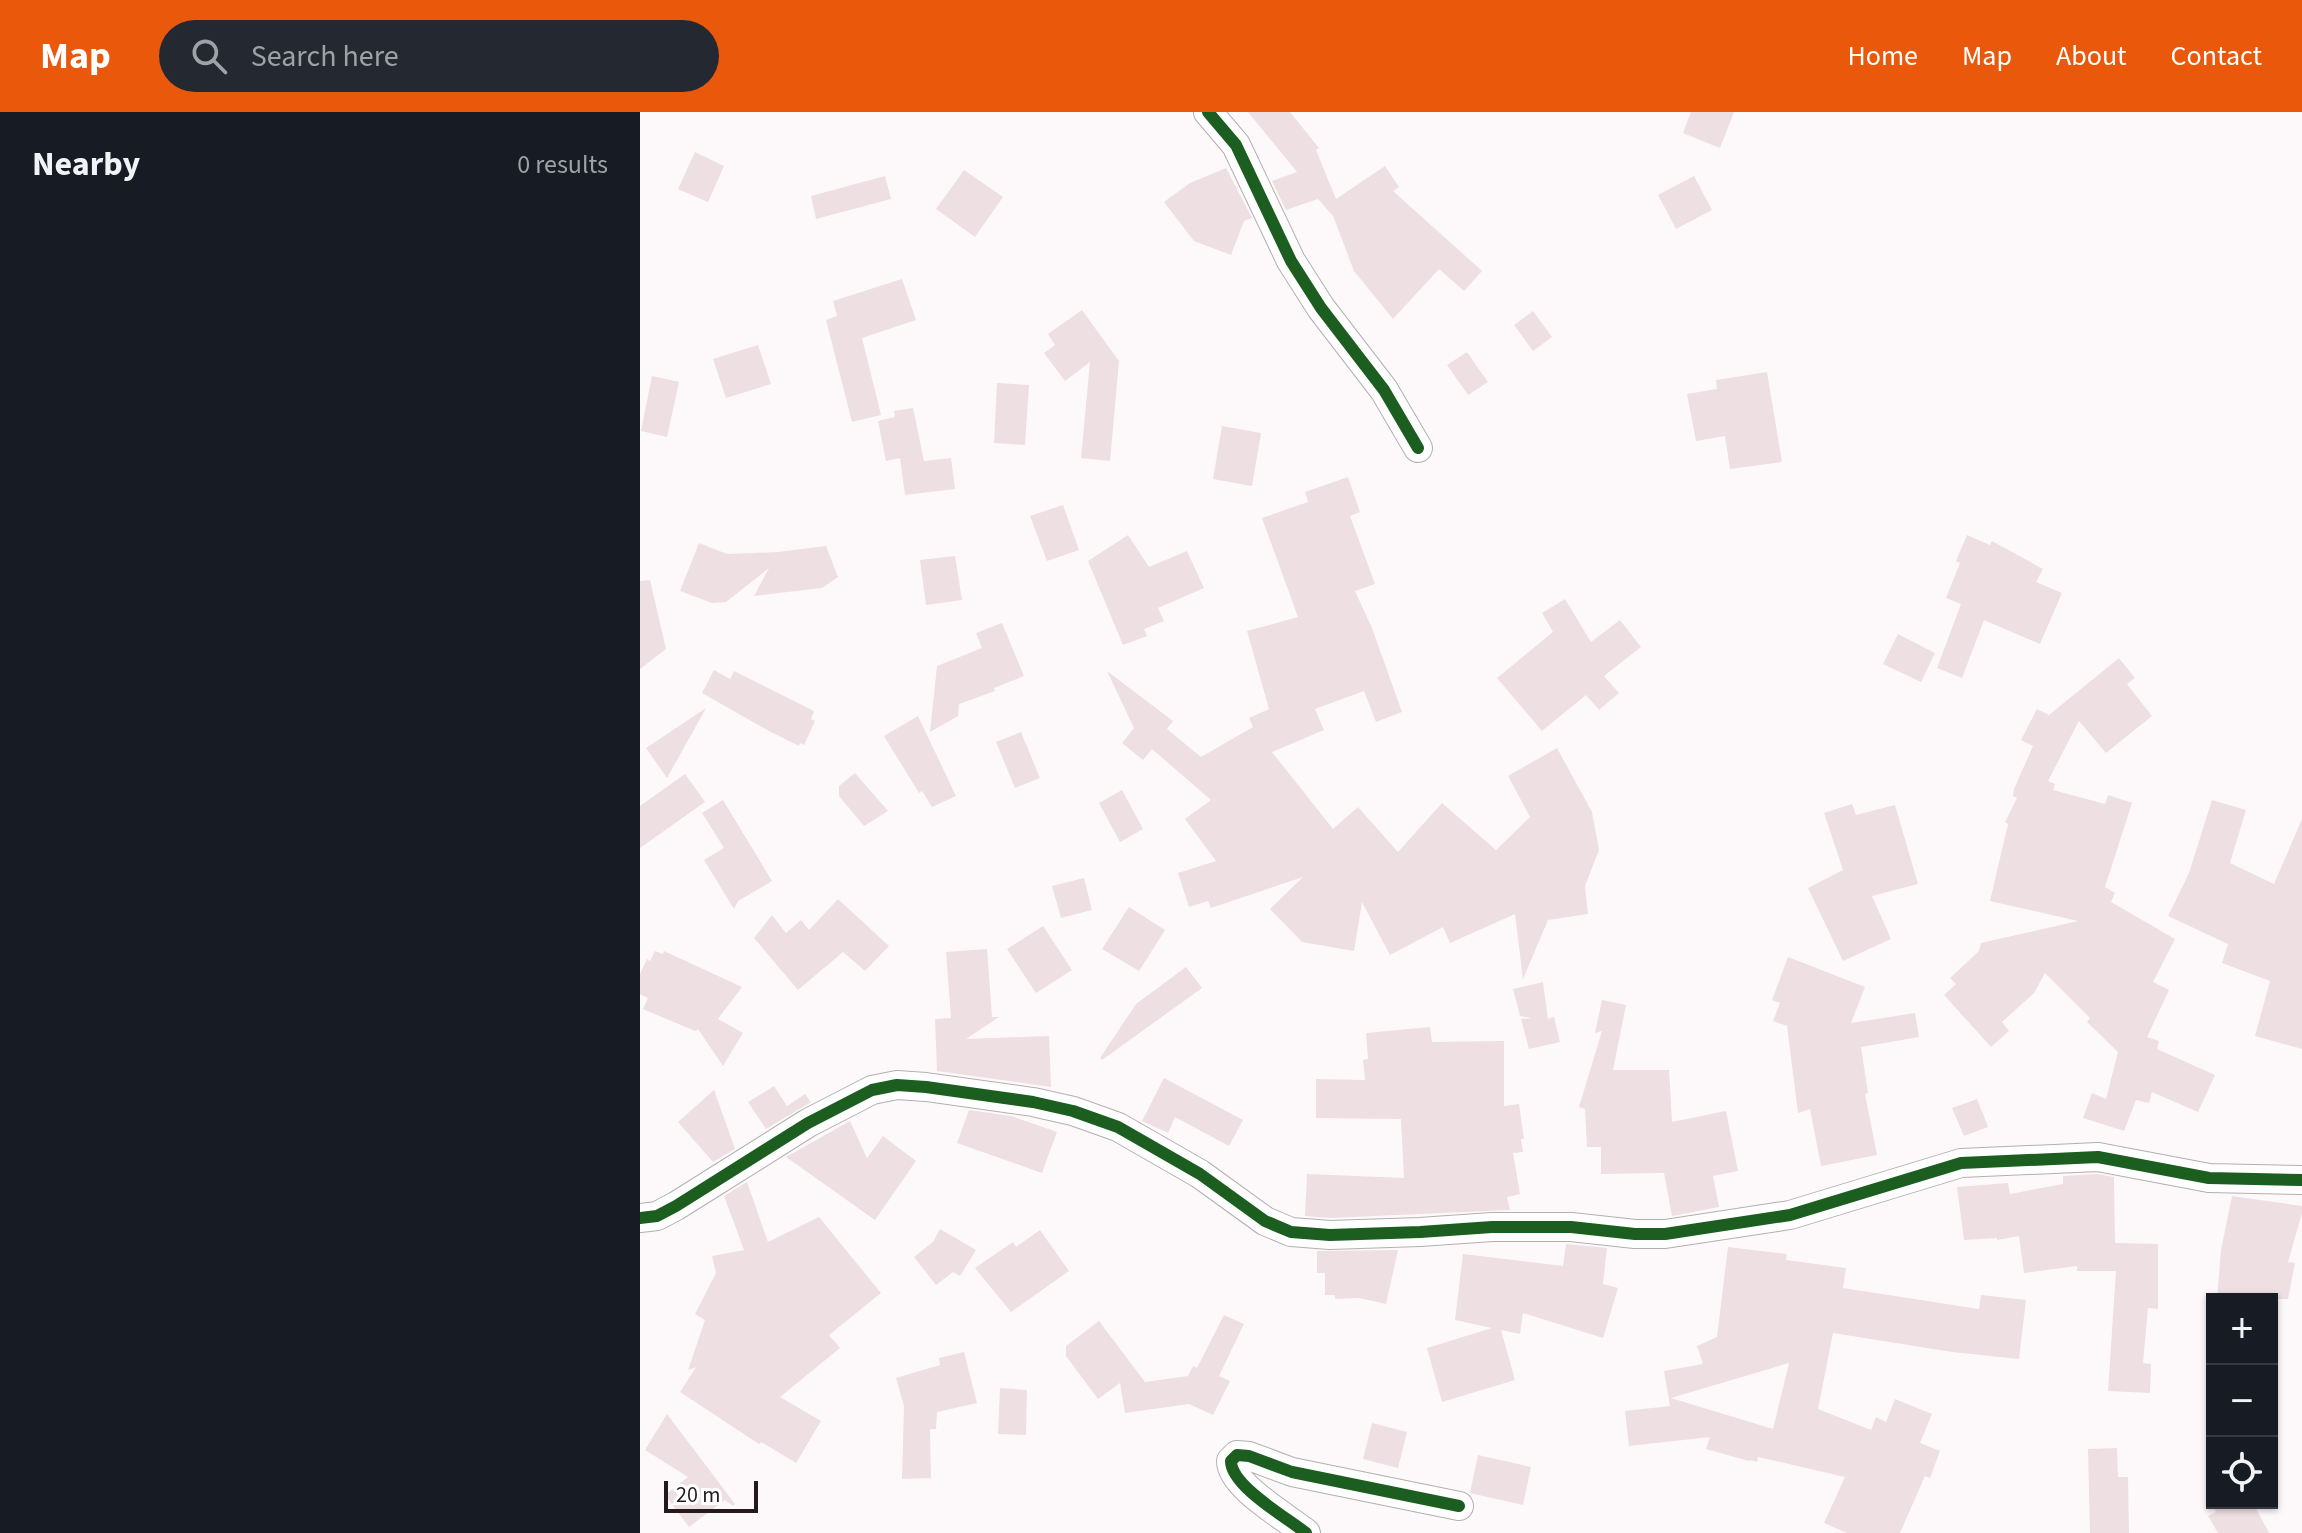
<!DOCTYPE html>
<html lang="en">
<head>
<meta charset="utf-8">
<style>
	body { margin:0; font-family:"Source Sans 3",sans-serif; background:#242831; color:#f1f3f6 }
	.controls { position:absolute; right:24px; bottom:24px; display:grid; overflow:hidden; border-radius:0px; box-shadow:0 2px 6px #0004 }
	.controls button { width:72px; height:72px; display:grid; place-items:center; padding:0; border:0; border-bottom:2px solid #363941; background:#171b24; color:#f1f3f6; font:40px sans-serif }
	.scale { position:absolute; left:24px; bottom:20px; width:94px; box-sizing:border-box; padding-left:8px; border:4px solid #241a1c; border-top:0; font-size:22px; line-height:28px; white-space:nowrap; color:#241a1c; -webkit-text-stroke:6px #fff; paint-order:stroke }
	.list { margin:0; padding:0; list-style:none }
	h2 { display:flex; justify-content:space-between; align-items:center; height:104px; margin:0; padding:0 32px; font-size:34px }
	h2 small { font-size:26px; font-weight:400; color:#9ea1a6 }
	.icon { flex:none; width:44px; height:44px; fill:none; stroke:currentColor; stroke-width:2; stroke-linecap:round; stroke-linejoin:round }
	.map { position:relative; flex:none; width:1662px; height:1421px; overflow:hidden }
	header { display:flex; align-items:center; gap:48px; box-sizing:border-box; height:112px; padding:0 40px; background:#ea580c; color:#fff }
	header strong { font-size:38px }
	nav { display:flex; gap:44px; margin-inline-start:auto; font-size:28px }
	.search { width:560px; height:72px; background:#242831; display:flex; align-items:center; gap:20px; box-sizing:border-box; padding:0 28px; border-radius:44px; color:#9ea1a6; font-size:30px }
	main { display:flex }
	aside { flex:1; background:#171b24 }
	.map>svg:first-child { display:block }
	.building { fill:#eedfe2; fill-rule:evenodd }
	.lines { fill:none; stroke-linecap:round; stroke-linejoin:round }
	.minor-casing { stroke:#b5aeb0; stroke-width:30 }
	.minor { stroke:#fffefe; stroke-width:28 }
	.cycleway-casing { stroke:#fff; stroke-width:17 }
	.cycleway { stroke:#1b5e20; stroke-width:12 }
</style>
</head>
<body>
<header>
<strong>Map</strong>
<div class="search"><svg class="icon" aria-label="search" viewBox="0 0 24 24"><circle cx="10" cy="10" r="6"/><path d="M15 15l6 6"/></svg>Search here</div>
<nav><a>Home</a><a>Map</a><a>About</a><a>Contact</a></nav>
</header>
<main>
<aside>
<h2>Nearby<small>0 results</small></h2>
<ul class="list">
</ul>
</aside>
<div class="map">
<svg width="1662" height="1421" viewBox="0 0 1662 1421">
	<rect width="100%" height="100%" fill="#fdf9fa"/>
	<g class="building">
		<path d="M 608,0 L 650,0 L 679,36 L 676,38 L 696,87 L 745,54 L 759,75 L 753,79 L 842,159 L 824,179 L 799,157 L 753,207 L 714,159 L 693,104 L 678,87 L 646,98 L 632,69 L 657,60 Z"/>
		<path d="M 1051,0 L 1094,0 L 1080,36 L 1043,21 Z"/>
		<path d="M 55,40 L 84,54 L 68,90 L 38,77 Z"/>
		<path d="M 586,56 L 612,106 L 604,109 L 591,143 L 554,129 L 524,90 L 550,71 Z"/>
		<path d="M 324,58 L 363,85 L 335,125 L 296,97 Z"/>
		<path d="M 245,64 L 251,87 L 176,107 L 171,84 Z"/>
		<path d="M 1054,64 L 1072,98 L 1036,117 L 1018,83 Z"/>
		<path d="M 262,167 L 276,208 L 222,226 L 241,303 L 212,310 L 186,208 L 197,204 L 193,189 Z"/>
		<path d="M 442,198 L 479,249 L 470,349 L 441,346 L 450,250 L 425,269 L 404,241 L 415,233 L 408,222 Z"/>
		<path d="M 893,199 L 912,225 L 893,239 L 874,213 Z"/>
		<path d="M 118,233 L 131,272 L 86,286 L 73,247 Z"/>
		<path d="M 827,240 L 848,270 L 828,283 L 807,253 Z"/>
		<path d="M 1127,260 L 1142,350 L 1090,357 L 1085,324 L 1056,329 L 1047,282 L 1077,277 L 1076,268 Z"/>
		<path d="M 12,264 L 39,270 L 27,325 L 1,319 Z"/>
		<path d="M 357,271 L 389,273 L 385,333 L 354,331 Z"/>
		<path d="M 273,296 L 284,349 L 311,346 L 315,377 L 265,383 L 260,346 L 246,349 L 238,309 L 255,305 L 254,299 Z"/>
		<path d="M 582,314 L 621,321 L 612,374 L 573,367 Z"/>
		<path d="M 708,365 L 720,400 L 710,404 L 735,472 L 715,479 L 732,516 L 762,600 L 736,610 L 724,579 L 675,597 L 684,618 L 632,640 L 693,717 L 718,695 L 758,740 L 802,691 L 856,738 L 890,705 L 868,664 L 917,636 L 952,700 L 959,738 L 945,774 L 948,802 L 908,808 L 883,867 L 875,802 L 810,831 L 803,815 L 750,843 L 722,790 L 714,839 L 662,830 L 630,797 L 663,765 L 571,796 L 568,789 L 549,795 L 538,761 L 576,749 L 545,707 L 571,688 L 512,637 L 503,648 L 482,631 L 494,616 L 467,559 L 533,609 L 527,617 L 561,645 L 613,615 L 609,606 L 629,597 L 607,519 L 658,505 L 622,406 L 668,390 L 665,380 Z"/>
		<path d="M 423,393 L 439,438 L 407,449 L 390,404 Z"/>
		<path d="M 488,423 L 509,455 L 547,439 L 564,476 L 518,496 L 524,509 L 504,517 L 507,524 L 483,533 L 448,449 Z"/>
		<path d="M 1327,423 L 1350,433 L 1352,429 L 1403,457 L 1396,470 L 1422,481 L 1400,532 L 1344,508 L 1322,566 L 1297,556 L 1321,492 L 1306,486 L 1320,451 L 1316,449 Z"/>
		<path d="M 59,431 L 87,442 L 138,440 L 186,434 L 198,465 L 182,476 L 114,484 L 129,456 L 86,490 L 72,491 L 40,479 Z"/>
		<path d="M 315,444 L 322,488 L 286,493 L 280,448 Z"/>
		<path d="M 10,468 L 26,537 L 0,557 L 0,469 Z"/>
		<path d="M 925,487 L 951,530 L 980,508 L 1001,535 L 964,564 L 979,581 L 959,598 L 946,583 L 902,619 L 857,566 L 913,520 L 902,501 Z"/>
		<path d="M 362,511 L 384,564 L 354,576 L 355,579 L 319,592 L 318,604 L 290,620 L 297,554 L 342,536 L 336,521 Z"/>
		<path d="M 1258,522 L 1295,541 L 1281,570 L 1243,552 Z"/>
		<path d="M 1479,546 L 1495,566 L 1487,572 L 1512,604 L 1466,641 L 1439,609 L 1408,669 L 1415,672 L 1413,678 L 1465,692 L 1468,683 L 1492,691 L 1465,775 L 1475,781 L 1471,790 L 1535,827 L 1513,870 L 1529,878 L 1507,925 L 1519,929 L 1517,937 L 1575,963 L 1558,1000 L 1512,980 L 1509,991 L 1496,988 L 1484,1019 L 1443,1006 L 1452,981 L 1466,987 L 1478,940 L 1447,910 L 1450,906 L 1405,861 L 1394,881 L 1362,910 L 1369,919 L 1351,935 L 1304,883 L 1316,872 L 1310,866 L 1339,839 L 1341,831 L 1438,809 L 1350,789 L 1368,712 L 1365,710 L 1377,686 L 1373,684 L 1374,677 L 1393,634 L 1381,628 L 1397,597 L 1409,603 Z"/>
		<path d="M 74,558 L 90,567 L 94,559 L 174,599 L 171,607 L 175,609 L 164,633 L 160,631 L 159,634 L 129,619 L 62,581 Z"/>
		<path d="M 66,596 L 27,666 L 6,636 Z"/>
		<path d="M 278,604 L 316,684 L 292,695 L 282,679 L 279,681 L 244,624 Z"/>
		<path d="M 381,620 L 400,666 L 375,676 L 356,630 Z"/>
		<path d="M 215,661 L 248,699 L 224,714 L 199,684 L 199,674 Z"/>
		<path d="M 45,662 L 65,690 L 0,736 L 0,694 Z"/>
		<path d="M 482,678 L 503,717 L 480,730 L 459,691 Z"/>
		<path d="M 83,688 L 132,769 L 98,789 L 94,797 L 64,748 L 84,736 L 62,701 Z"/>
		<path d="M 1572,688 L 1606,698 L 1590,751 L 1634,772 L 1662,707 L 1662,937 L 1615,924 L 1630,869 L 1582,851 L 1588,832 L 1528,804 L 1549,761 Z"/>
		<path d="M 1212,692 L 1216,703 L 1255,693 L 1278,772 L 1232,784 L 1251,827 L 1203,849 L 1168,776 L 1203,758 L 1184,701 Z"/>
		<path d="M 444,766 L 452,798 L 421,806 L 412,774 Z"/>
		<path d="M 198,787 L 249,834 L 225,859 L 203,840 L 158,878 L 114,826 L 132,803 L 146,821 L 161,808 L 169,818 Z"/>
		<path d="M 489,795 L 525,818 L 499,859 L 462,837 Z"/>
		<path d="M 403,814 L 432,858 L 396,881 L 367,837 Z"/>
		<path d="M 347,837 L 352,905 L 359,905 L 326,927 L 409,924 L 411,975 L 297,959 L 295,907 L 311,906 L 306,840 Z"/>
		<path d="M 15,839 L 23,842 L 24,839 L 102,875 L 78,907 L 103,921 L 83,954 L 58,917 L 55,919 L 3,897 L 8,886 L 0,882 L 0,862 L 7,847 L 10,849 Z"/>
		<path d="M 1148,845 L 1225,875 L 1211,911 L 1275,901 L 1279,925 L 1221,935 L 1228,981 L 1225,982 L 1237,1043 L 1181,1054 L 1170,997 L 1158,1001 L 1147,914 L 1133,909 L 1140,891 L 1132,888 Z"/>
		<path d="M 546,855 L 562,876 L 462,948 L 460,946 L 496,892 Z"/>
		<path d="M 903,870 L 908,907 L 914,905 L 920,930 L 889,937 L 881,907 L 892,906 L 880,904 L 873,877 Z"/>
		<path d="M 962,888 L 986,893 L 973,958 L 1029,958 L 1032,1010 L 1086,999 L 1098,1059 L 1073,1064 L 1079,1095 L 1032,1104 L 1024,1061 L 961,1062 L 961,1035 L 947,1035 L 945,997 L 939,995 L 962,919 L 955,921 Z"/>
		<path d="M 790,915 L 792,930 L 864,929 L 864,994 L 879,992 L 884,1027 L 881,1027 L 883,1040 L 873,1041 L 880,1082 L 867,1085 L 870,1098 L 690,1106 L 665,1104 L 667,1062 L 764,1066 L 761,1007 L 676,1006 L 676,967 L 725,968 L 723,948 L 728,947 L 726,921 Z"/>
		<path d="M 524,966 L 603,1008 L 589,1034 L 535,1005 L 528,1021 L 502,1009 Z"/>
		<path d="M 134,974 L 147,994 L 165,982 L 171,990 L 126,1017 L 108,990 Z"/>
		<path d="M 74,978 L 95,1037 L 73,1050 L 38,1010 Z"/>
		<path d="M 1337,987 L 1348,1015 L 1324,1024 L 1312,996 Z"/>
		<path d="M 329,998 L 371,1004 L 417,1020 L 402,1061 L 317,1031 Z"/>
		<path d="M 210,1009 L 227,1046 L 243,1024 L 276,1049 L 235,1108 L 146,1045 Z"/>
		<path d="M 1457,1062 L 1474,1065 L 1475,1131 L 1518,1132 L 1518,1197 L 1508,1196 L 1503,1251 L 1511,1252 L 1510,1281 L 1468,1279 L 1476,1159 L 1437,1159 L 1437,1154 L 1384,1161 L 1379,1124 L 1357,1128 L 1357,1126 L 1324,1128 L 1317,1075 L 1368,1071 L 1370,1082 L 1423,1072 L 1423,1064 Z"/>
		<path d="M 107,1070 L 128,1130 L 179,1105 L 241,1181 L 189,1223 L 200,1236 L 140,1285 L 181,1309 L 156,1351 L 121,1330 L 119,1332 L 40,1280 L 56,1255 L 48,1258 L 65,1208 L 55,1202 L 76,1161 L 72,1144 L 104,1138 L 84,1084 Z"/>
		<path d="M 1592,1084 L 1662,1094 L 1662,1101 L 1648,1150 L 1655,1151 L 1648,1187 L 1577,1187 L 1581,1138 Z"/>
		<path d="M 300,1117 L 336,1138 L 320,1164 L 313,1160 L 296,1173 L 274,1145 L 293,1130 Z"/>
		<path d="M 400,1118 L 429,1159 L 371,1200 L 335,1156 L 373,1130 L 376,1135 Z"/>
		<path d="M 926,1132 L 967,1136 L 963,1172 L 978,1176 L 963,1226 L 883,1201 L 880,1222 L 861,1218 L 875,1268 L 802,1290 L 787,1236 L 852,1216 L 815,1208 L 823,1142 L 923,1154 Z"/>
		<path d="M 1088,1135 L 1147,1142 L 1146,1148 L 1206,1156 L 1203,1176 L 1339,1197 L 1341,1183 L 1386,1188 L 1379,1247 L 1312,1240 L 1193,1221 L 1178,1297 L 1231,1318 L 1236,1305 L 1246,1310 L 1255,1287 L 1292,1302 L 1280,1331 L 1300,1339 L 1290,1366 L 1285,1364 L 1260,1421 L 1207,1421 L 1184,1411 L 1205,1365 L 1118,1345 L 1117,1350 L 1110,1348 L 1109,1349 L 1066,1337 L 1070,1325 L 989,1334 L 985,1299 L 1030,1294 L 1024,1259 L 1063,1252 L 1057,1234 L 1077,1225 ZM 1149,1251 L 1133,1317 L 1031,1286 L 1122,1259 Z"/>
		<path d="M 758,1138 L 746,1192 L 719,1186 L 695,1187 L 695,1183 L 685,1183 L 685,1161 L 677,1161 L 677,1139 Z"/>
		<path d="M 584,1203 L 604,1212 L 579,1264 L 590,1269 L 573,1303 L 549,1292 L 485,1301 L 480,1271 L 458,1287 L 426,1244 L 426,1234 L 459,1209 L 505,1270 L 548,1264 L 553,1254 L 557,1256 Z"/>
		<path d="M 324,1240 L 337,1291 L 297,1300 L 296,1317 L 290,1317 L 291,1366 L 262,1367 L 264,1294 L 256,1266 L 300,1253 L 299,1246 Z"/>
		<path d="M 360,1276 L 387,1278 L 386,1323 L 358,1322 Z"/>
		<path d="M 27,1302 L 95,1392 L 93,1394 L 85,1388 L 49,1415 L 25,1383 L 48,1365 L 5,1338 Z"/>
		<path d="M 732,1311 L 767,1320 L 758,1356 L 723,1347 Z"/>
		<path d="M 1477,1336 L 1478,1365 L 1488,1365 L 1489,1421 L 1450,1421 L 1448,1337 Z"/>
		<path d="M 838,1343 L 891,1355 L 883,1393 L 830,1381 Z"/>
		<path d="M 1572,1391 L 1613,1391 L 1629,1421 L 1578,1421 L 1568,1404 L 1576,1400 Z"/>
	</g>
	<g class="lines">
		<defs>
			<g id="minor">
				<path d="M 568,0 L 596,33 L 651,149 L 681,196 L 744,278 L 778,336"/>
				<path d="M 0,1106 L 17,1104 L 36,1094 L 168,1011 L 232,978 L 257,973 L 286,975 L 393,990 L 433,999 L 478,1015 L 560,1062 L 625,1109 L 651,1120 L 690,1123 L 780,1120 L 852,1115 L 931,1115 L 995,1122 L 1025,1122 L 1150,1103 L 1321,1051 L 1458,1045 L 1569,1066 L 1662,1068"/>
				<path d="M 666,1421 C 646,1405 591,1374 591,1349 L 597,1343 L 609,1344 L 652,1360 L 819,1394"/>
			</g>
		</defs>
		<use href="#minor" class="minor-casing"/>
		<use href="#minor" class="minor"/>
		<defs>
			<g id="cycleway">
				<path d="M 568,0 L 596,33 L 651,149 L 681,196 L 744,278 L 778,336"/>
				<path d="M 0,1106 L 17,1104 L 36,1094 L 168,1011 L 232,978 L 257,973 L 286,975 L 393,990 L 433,999 L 478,1015 L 560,1062 L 625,1109 L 651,1120 L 690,1123 L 780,1120 L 852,1115 L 931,1115 L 995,1122 L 1025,1122 L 1150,1103 L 1321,1051 L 1458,1045 L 1569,1066 L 1662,1068"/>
				<path d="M 666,1421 C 646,1405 591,1374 591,1349 L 597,1343 L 609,1344 L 652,1360 L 819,1394"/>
			</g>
		</defs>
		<use href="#cycleway" class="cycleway-casing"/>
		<use href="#cycleway" class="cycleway"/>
	</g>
</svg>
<div class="controls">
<button>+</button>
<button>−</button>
<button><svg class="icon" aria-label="locate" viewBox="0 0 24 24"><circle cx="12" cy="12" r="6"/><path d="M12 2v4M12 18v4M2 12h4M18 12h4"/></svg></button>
</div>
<div class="scale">20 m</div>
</div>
</main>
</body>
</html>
